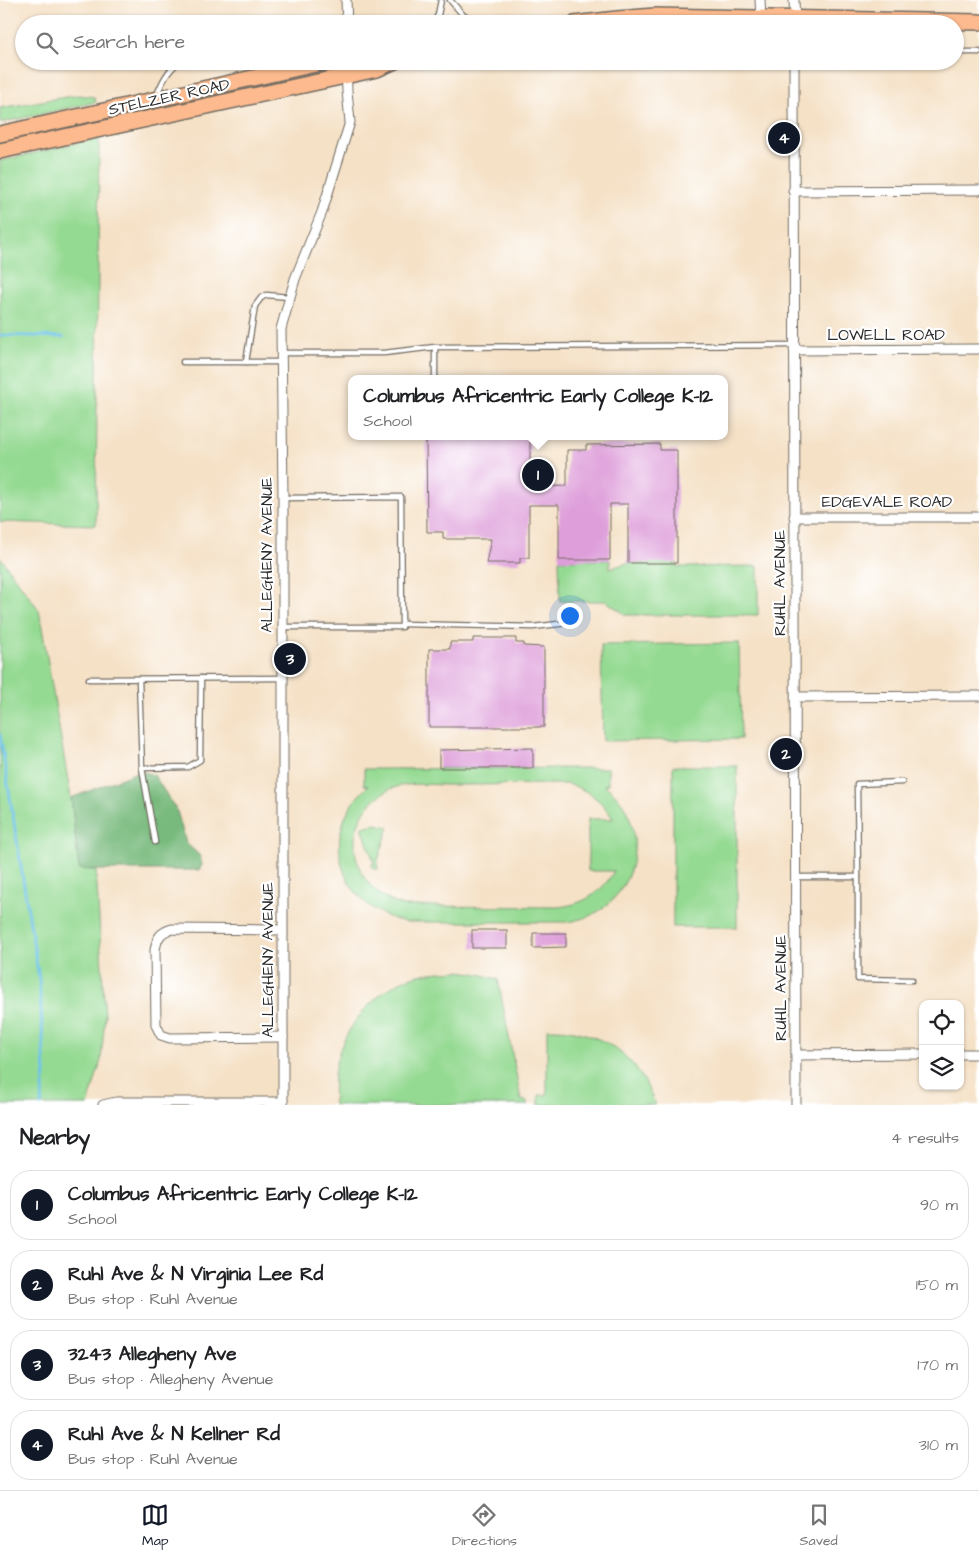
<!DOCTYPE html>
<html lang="en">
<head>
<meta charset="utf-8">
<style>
	body { margin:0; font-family:"Architects Daughter",sans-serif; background:#f6f6f6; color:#202124 }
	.controls { position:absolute; right:15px; bottom:15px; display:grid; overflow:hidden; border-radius:10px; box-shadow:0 1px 4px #0004 }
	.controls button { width:45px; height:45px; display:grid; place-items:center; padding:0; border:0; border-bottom:1px solid #e0e0e0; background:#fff; color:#202124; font:25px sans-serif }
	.you { position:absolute; left:569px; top:615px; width:18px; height:18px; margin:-12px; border:4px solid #fff; border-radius:50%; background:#1a73e8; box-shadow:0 0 0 8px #1a73e833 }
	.badge { display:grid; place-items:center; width:32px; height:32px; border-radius:50%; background:#111827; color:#fff; font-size:16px; font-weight:700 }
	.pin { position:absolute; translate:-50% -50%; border:2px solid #fff; box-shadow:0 1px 5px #0006 }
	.popup { position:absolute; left:348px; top:375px; width:380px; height:65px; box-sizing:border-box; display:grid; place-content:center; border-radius:10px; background:#fff; filter:drop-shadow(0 1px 4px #0005); font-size:16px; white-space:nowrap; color:#757577 }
	.popup b { font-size:19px; color:#202124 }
	.popup::after { content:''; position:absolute; left:50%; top:100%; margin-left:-10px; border:10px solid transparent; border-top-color:#fff }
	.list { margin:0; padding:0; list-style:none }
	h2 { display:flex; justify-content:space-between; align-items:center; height:65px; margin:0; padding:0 20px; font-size:21px }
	h2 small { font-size:16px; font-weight:400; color:#757577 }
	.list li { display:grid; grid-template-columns:32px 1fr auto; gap:15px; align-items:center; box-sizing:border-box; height:70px; margin:0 10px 10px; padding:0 10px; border:1px solid #e0e0e0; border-radius:20px }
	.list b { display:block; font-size:19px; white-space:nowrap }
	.list p { margin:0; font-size:16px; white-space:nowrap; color:#757577 }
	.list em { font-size:16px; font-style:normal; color:#757577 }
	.icon { flex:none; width:28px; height:28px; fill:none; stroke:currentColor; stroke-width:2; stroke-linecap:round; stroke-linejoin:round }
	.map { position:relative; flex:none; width:979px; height:1105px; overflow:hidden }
	.search { position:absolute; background:#fff; box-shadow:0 1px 4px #0004; left:15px; right:15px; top:15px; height:55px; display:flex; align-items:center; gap:12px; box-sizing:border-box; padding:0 18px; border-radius:28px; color:#757577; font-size:19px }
	.sheet { height:385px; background:#fff }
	nav { display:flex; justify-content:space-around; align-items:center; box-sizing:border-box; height:70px; border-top:1px solid #e0e0e0; background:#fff; font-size:14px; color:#757577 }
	nav a { display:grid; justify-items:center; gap:2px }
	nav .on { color:#111827 }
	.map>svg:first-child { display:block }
	.green { fill:#95da93; stroke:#60825f; fill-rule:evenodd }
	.forest { fill:#78ba7d; stroke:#527254 }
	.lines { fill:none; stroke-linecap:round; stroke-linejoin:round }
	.stream { stroke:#6cc2e9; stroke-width:3 }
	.building { fill:#de9eda }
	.lane-casing { stroke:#726b61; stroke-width:7 }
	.street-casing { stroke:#726b61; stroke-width:11 }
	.primary-casing { stroke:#726b61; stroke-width:18 }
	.lane { stroke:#fff; stroke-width:4.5 }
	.street { stroke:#fff; stroke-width:9 }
	.primary { stroke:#fcba8e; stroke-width:15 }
	.labels { text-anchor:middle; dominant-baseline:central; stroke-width:4.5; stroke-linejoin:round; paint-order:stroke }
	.street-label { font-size:16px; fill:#2b2b2b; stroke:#fff }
</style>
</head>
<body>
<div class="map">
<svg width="979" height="1105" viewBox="0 0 979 1105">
	<rect width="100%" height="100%" fill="#fff"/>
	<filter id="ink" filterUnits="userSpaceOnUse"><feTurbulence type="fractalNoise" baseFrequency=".02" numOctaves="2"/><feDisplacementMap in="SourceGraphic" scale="10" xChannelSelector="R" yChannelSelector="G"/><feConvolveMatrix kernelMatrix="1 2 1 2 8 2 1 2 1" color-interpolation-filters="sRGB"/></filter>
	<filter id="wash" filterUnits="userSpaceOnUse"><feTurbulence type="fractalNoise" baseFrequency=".0096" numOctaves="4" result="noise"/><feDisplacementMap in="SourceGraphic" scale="20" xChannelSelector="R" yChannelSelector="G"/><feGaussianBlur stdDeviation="1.12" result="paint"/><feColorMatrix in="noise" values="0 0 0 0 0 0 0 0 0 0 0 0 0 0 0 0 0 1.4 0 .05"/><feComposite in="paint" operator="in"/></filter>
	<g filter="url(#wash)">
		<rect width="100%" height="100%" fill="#f5e1c6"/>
		<g class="green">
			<path d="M 78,95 L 94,97 L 96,102 L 0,123 L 0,108 Z"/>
			<path d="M 99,138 L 96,525 L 0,522 L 0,161 Z"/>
			<path d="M 576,548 L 587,560 L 610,560 L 610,568 L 628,563 L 644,563 L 644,551 L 677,563 L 677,567 L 758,566 L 758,615 L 626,615 L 606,601 L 560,601 L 559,560 L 576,560 Z"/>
			<path d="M 0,557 L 39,610 L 71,798 L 79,869 L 96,870 L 105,1017 L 101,1060 L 88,1105 L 0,1105 Z"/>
			<path d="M 739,643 L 741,739 L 603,741 L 601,645 Z"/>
			<rect x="673" y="766" width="64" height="161"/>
			<path d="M 608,768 L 608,784 L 604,785 C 645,813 643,875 606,906 C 595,915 581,920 567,922 L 406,922 C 356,913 324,862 347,813 C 352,802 360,794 368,786 L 364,785 L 364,769 ZM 568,784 C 588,790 603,801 613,819 L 588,819 L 588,871 L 614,871 C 601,894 582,905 557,907 L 403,906 C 379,898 361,881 356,856 C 350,828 366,799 393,788 C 410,782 432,785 450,785 C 489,785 528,784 568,784 Z"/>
			<path d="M 375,824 L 389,827 L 377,863 L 378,869 L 373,869 L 372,864 L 374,863 L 362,827 Z"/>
			<path d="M 459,971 L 479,974 L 498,979 L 521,1100 L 527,1101 L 527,1105 L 334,1105 C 333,1090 333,1077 336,1063 C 344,1027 375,991 409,978 C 425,972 442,972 459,971 Z"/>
			<path d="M 547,1029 C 556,1029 565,1029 574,1031 C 615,1040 642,1065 655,1105 L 539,1105 L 539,1095 L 547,1095 Z"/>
		</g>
		<path class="forest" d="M 140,771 L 154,775 L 177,811 L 186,843 L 200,856 L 202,865 L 199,870 L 96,870 L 79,869 L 71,798 Z"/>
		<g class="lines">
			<g class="stream">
				<path d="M 0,335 L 63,337"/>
				<path d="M 0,735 L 39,979 L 45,1073 L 41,1105"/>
			</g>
		</g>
		<g id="blocks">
			<g class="building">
				<path d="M 426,436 L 530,436 L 530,487 L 567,486 L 567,450 L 586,450 L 586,445 L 660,444 L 660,450 L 677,450 L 677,563 L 628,563 L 628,504 L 610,504 L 610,560 L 559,560 L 559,505 L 529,505 L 529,558 L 520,558 L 520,563 L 486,563 L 491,539 L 443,539 L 443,532 L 427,532 Z"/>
				<path d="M 473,638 L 516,638 L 516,643 L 524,643 L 524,646 L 544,647 L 544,727 L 429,727 L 429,649 L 450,649 L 450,642 L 473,642 Z"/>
				<path d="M 533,748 L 533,768 L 439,768 L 439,750 Z"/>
				<rect x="472" y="930" width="35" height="18"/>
				<path d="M 533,933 L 566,933 L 566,947 L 533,948 Z"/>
			</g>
		</g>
	</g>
	<g filter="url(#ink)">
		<use href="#blocks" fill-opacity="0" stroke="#726b61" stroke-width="1"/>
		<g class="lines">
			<defs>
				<g id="lane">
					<path d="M 450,0 L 464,16 L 487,24"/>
					<path d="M 433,24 L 438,15 L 441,0"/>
					<path d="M 955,52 L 979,52"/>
					<path d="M 257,61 L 268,71"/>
					<path d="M 156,97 C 162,82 167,71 180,61"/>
					<path d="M 435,347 L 435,379"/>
					<path d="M 281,353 L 384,353 L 435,347 L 794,345"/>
					<path d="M 183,362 L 282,362"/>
					<path d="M 246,362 L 255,306 L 261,298 L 266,295 L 289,297"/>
					<path d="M 402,624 L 533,627 L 567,623"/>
					<path d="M 283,627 L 402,627 L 402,624 L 401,497 L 284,498"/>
					<path d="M 89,679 L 282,678"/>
					<path d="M 139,679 L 142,768 L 188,767 L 200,760 L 201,678"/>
					<path d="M 142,768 L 155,842"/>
					<path d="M 796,877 L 858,877 L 857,784 L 902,782"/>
					<path d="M 858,877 L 858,979 L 912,980"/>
				</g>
				<g id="street">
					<path d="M 346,0 L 347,24"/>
					<path d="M 760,0 L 761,18"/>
					<path d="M 794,0 L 795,21"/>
					<path d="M 794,61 L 796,1105"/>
					<path d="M 793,191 L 979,190"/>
					<path d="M 794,350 L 979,349"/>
					<path d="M 794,517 L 979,517"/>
					<path d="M 796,697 L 979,696"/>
					<path d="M 282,930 L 172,929 C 160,932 157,938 155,950 L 156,1025 L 161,1035 L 170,1038 L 283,1037"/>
					<path d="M 960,1054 L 979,1054"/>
					<path d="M 796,1055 L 923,1054"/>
					<path d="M 103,1105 L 116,1102 L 283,1102"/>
					<path d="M 283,1105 L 283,498 L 281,329 L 295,279 L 322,212 L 350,122 L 347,91 L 346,61"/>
				</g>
				<g id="primary">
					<path d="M 574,24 L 617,19 L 655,16 L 979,22"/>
					<path d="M 0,134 L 329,61"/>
					<path d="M 0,151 L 377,69 L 395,61"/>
				</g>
			</defs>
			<use href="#lane" class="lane-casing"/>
			<use href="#street" class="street-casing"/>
			<use href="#primary" class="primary-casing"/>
			<use href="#lane" class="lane"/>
			<use href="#street" class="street"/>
			<use href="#primary" class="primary"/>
		</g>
	</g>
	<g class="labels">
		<g class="street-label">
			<text transform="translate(169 97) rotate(-12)">STELZER ROAD</text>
			<text x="886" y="335">LOWELL ROAD</text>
			<text x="887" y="502">EDGEVALE ROAD</text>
			<text transform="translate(267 555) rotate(-90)">ALLEGHENY AVENUE</text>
			<text transform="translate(780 583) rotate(-90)">RUHL AVENUE</text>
			<text transform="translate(268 960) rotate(-90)">ALLEGHENY AVENUE</text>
			<text transform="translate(781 988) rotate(-90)">RUHL AVENUE</text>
		</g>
	</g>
</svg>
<div class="controls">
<button><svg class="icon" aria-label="locate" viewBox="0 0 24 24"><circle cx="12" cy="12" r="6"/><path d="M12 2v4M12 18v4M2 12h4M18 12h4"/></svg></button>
<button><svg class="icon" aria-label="layers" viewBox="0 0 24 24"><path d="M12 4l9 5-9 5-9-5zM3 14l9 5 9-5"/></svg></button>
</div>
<div class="you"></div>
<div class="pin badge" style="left:538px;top:475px">1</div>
<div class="popup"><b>Columbus Africentric Early College K-12</b>School</div>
<div class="pin badge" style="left:786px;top:754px">2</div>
<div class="pin badge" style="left:290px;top:659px">3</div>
<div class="pin badge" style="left:784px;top:138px">4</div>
<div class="search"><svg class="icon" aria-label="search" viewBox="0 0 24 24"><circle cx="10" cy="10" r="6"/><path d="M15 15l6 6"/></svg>Search here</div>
</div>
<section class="sheet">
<h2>Nearby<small>4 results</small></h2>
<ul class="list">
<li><span class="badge">1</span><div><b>Columbus Africentric Early College K-12</b><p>School</p></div><em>90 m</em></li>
<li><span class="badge">2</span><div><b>Ruhl Ave &amp; N Virginia Lee Rd</b><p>Bus stop · Ruhl Avenue</p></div><em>150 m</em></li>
<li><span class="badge">3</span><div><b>3243 Allegheny Ave</b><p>Bus stop · Allegheny Avenue</p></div><em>170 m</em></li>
<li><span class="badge">4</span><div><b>Ruhl Ave &amp; N Kellner Rd</b><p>Bus stop · Ruhl Avenue</p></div><em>310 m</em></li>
</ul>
</section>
<nav>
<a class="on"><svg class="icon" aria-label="map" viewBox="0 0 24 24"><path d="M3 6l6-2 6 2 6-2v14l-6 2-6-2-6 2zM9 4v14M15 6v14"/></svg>Map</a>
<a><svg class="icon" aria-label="directions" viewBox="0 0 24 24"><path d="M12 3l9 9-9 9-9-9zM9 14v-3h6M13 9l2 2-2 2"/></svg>Directions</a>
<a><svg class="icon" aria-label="saved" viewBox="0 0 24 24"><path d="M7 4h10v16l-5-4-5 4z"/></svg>Saved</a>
</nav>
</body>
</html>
